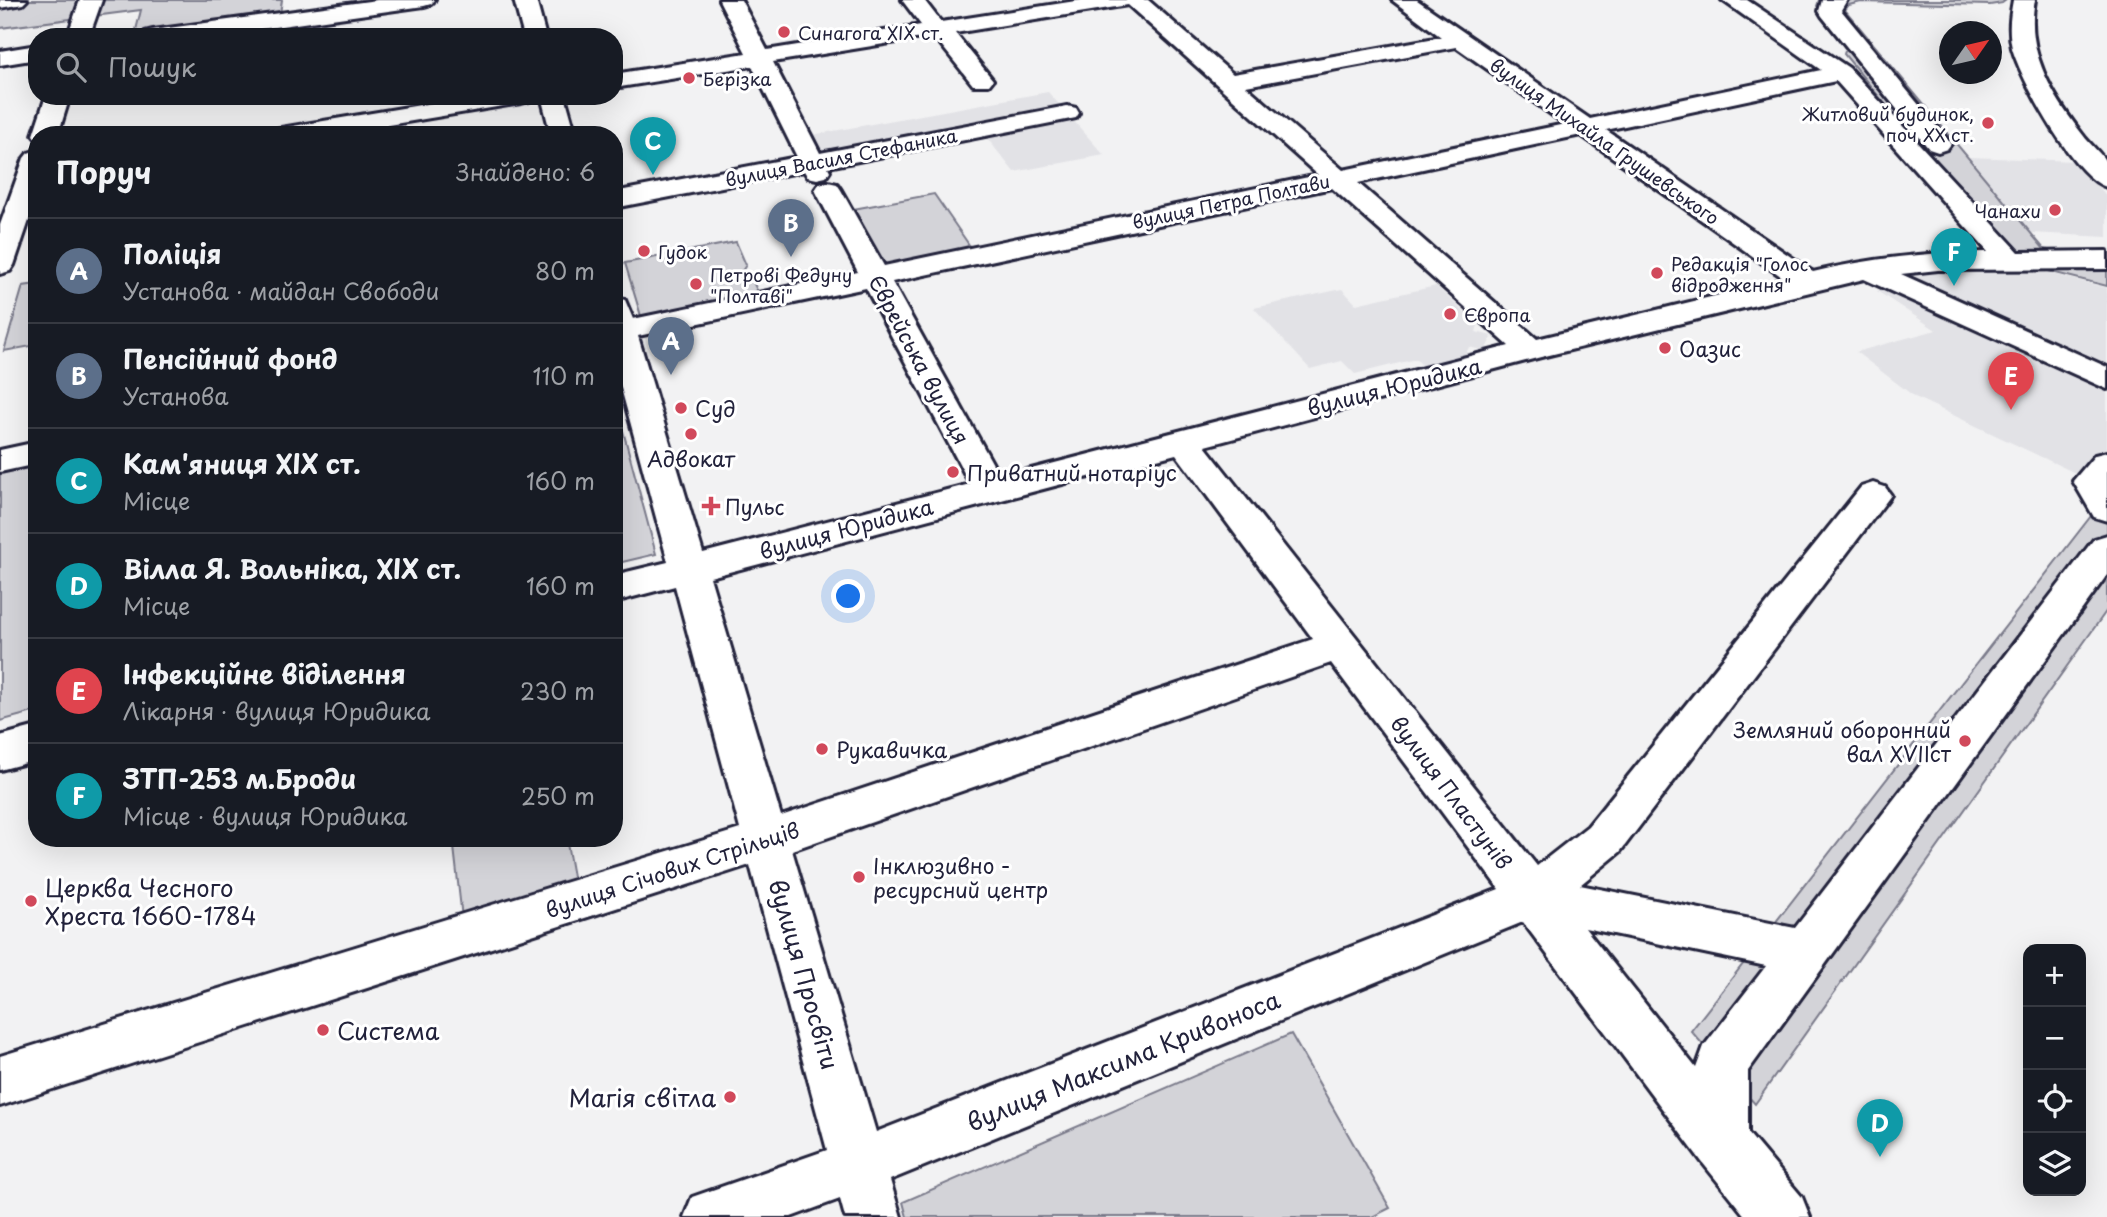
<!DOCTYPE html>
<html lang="uk">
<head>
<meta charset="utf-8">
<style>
	body { margin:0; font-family:"Playpen Sans",sans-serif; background:#20242c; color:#f1f3f6 }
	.controls { position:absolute; right:21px; bottom:21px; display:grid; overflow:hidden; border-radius:14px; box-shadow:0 7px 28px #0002 }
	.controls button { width:63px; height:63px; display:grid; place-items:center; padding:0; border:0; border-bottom:2px solid #363941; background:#171b24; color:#f1f3f6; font:35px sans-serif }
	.compass { position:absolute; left:1939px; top:21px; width:63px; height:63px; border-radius:50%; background:#171b24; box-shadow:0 7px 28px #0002; rotate:56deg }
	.you { position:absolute; left:849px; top:597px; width:24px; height:24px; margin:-18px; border:5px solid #fff; border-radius:50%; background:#1a73e8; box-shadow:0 0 0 10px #1a73e833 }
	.badge { display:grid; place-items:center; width:46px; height:46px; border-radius:50%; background:#d1495b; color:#fff; font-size:23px; font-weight:700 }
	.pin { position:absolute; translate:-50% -58px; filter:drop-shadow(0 2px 4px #0008) }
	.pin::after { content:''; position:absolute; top:37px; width:24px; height:21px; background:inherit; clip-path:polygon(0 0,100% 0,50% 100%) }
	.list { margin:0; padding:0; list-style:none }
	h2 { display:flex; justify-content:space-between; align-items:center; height:91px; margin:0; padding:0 28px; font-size:30px }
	h2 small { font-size:23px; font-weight:400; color:#9ea1a6 }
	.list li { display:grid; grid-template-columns:46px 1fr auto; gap:21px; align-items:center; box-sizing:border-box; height:105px; padding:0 28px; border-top:2px solid #363941 }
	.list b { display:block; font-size:26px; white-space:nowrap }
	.list p { margin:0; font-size:23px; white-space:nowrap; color:#9ea1a6 }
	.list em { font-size:23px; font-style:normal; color:#9ea1a6 }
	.icon { flex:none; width:38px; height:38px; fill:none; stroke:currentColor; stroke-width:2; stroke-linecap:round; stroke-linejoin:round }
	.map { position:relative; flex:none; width:2107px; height:1217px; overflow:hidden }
	.search { position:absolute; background:#171b24; box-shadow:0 7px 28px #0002; left:28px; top:28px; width:595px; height:77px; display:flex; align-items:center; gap:18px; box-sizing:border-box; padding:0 24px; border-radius:28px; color:#9ea1a6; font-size:26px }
	.panel { position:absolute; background:#171b24; box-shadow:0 7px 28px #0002; left:28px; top:126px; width:595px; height:721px; border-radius:28px }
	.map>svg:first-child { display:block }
	.built { fill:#e2e2e6 }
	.green { fill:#d3d3d8; stroke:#7a7a8a; stroke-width:2 }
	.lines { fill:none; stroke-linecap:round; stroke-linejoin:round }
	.minor-casing { stroke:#22223b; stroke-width:6 }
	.minor { fill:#fff; fill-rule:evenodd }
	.poi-dot { fill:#d1495b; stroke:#fff; stroke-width:2.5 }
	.labels { text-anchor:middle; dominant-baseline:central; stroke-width:6; stroke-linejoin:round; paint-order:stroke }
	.far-poi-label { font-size:18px; fill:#22223b; stroke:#fff; text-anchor:start }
	.far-street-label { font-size:18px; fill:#22223b; stroke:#fff }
	.poi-label { font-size:21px; fill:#22223b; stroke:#fff; text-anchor:start }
	.street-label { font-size:21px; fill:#22223b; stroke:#fff }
	.near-poi-label { font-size:24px; fill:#22223b; stroke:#fff; text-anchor:start }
	.near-street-label { font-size:24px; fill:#22223b; stroke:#fff }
</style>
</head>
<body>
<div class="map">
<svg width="2107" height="1217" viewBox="0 0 2107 1217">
	<rect width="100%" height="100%" fill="#f2f2f3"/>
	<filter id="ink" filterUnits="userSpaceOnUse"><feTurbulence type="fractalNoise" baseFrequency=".0143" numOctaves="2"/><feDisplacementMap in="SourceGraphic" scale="14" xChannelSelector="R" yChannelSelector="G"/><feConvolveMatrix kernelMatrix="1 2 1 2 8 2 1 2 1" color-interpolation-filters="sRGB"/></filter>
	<g filter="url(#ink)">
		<g class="built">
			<path d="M 1048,92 L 1104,155 L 1014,172 L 983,133 L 819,162 L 806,136 Z"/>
			<path d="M 1968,157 L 2074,161 L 2107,196 L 2107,237 L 2032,233 Z"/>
			<path d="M 2023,266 L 2107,288 L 2107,488 L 1915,397 L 1856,352 L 1936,330 L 1877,291 L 1922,274 Z"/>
			<path d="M 1436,286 L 1478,325 L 1476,332 L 1492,336 L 1485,351 L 1469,347 L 1465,356 L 1423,366 L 1416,359 L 1355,374 L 1342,361 L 1310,369 L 1254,308 L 1342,289 L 1356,304 Z"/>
		</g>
		<g class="green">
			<path d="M 0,0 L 282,0 L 280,14 L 135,34 L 141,10 L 0,28 Z"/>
			<path d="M 1819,0 L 2006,0 L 2002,3 L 1990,5 L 1861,2 L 1849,5 L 1845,10 L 2044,249 L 2107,264 L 2107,286 L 2024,265 L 1980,220 L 1844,54 L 1845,51 L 1850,51 L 1817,6 Z"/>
			<path d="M 934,194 L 974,252 L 881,271 L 848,210 Z"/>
			<path d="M 736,242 L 746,265 L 742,271 L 742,276 L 753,282 L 758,292 L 641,316 L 625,263 Z"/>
			<path d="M 37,284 L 37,345 L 4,351 L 23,286 Z"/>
			<path d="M 614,397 L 656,554 L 614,564 Z"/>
			<path d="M 37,466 L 37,711 L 0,721 L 0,473 Z"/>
			<path d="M 2107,508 L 2107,610 L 1755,1104 L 1691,1031 L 2091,516 Z"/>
			<path d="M 453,838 L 566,838 L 574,882 L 462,918 Z"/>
			<path d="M 1291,1034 L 1390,1208 L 1372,1217 L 907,1217 L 903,1202 Z"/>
		</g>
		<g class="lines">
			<defs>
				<g id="minor">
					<path d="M 0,0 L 27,0 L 23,4 L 0,8 Z"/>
					<path d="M 80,0 L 102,0 L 89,37 L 67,37 Z"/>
					<path d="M 377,0 L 435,0 L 431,4 L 424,6 L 203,37 L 142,37 L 145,32 L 153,30 Z"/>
					<path d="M 514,0 L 536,0 L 546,37 L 524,37 Z"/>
					<path d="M 719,0 L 741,0 L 767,50 L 921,25 L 902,0 L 924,0 L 941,22 L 1082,0 L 1148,0 L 1233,74 L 1441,37 L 1392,0 L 1417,0 L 1590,119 L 1821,70 L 1722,0 L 1747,0 L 1849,68 L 2019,252 L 2107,251 L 2107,269 L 1938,270 L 1901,274 L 2107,367 L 2107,389 L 1864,279 L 1541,357 L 1205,446 L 1537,866 L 1588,826 L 1861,487 L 1873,483 L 1885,487 L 1891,495 L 1885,503 L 1620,852 L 1580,885 L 1795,928 L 2094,539 L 2107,535 L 2107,575 L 1748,1071 L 1748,1133 L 1802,1197 L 1810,1217 L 1746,1217 L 1702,1162 L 1523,922 L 890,1180 L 901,1217 L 845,1217 L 840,1199 L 791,1217 L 684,1217 L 692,1197 L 827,1150 L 750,865 L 0,1106 L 0,1056 L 740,829 L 675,586 L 614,602 L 614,575 L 668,562 L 614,362 L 614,297 L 625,300 L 633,319 L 858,272 L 815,190 L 819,184 L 828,182 L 837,184 L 841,190 L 884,266 L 1318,175 L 1128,5 L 955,33 L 993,80 L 989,85 L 973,85 L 934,36 L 773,62 L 820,153 L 1067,106 L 1076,108 L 1079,113 L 1076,118 L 828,167 L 830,171 L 826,177 L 817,179 L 808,177 L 804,171 L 614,208 L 614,192 L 797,157 L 752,66 L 614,88 L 614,74 L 746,53 ZM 1456,47 L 1565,124 L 1343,170 L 1246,86 ZM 1836,81 L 1988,252 C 1929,252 1871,258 1813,272 L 1606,130 ZM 1581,135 L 1785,279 L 1537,339 L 1358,183 ZM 1332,188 L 1509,346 L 1000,477 L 892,282 ZM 866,288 L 970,484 L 703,553 L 638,336 ZM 1176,454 L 1313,639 L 781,816 L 710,577 ZM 1331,663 L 1499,889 L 876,1132 L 792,850 ZM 1585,928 L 1766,966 L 1704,1046 L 1696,1068 Z"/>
					<path d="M 1822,0 L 1847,0 L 1841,10 L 1947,139 L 1951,144 L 1947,149 L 1938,152 L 1929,149 L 1822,16 L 1819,11 Z"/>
					<path d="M 2013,0 L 2035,0 C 2025,52 2052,95 2083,135 C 2089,144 2104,155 2107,165 C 2107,171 2107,180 2107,187 C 2075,179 2021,80 2012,48 C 2008,31 2010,16 2013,0 Z"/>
					<path d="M 37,45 L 37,59 L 0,65 L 0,51 Z"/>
					<path d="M 46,96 L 70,96 L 58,135 L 37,135 L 37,140 L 33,135 Z"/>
					<path d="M 475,96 L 533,96 L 529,101 L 521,103 L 328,135 L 269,135 L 272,130 L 281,128 Z"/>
					<path d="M 541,96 L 565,96 L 576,135 L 551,135 Z"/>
					<path d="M 37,150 L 37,197 L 14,265 L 10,271 L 0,274 L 0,225 L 24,158 L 28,153 Z"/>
					<path d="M 37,442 L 37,464 L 0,472 L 0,450 Z"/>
					<path d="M 2107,452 L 2107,521 L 2094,517 L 2073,481 L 2095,455 Z"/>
					<path d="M 37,726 L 37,760 L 0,770 L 0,736 Z"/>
				</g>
			</defs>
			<use href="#minor" class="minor-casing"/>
			<use href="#minor" class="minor"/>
		</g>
	</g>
	<g class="poi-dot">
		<circle cx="784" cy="32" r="7"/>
		<circle cx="689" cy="78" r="7"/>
		<circle cx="1988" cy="123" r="7"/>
		<circle cx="2055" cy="210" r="7"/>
		<circle cx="644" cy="251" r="7"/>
		<circle cx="1657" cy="273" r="7"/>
		<circle cx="696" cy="284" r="7"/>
		<circle cx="1450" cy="314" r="7"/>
		<circle cx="1665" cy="348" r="7"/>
		<circle cx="681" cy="408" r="7"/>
		<circle cx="691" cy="434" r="7"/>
		<circle cx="953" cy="472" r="7"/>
		<path d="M707.5 495.5h7v7h7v7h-7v7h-7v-7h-7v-7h7z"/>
		<circle cx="1965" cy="741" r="7"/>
		<circle cx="822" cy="749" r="7"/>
		<circle cx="859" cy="877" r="7"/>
		<circle cx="31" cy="901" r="7"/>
		<circle cx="323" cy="1030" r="7"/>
		<circle cx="730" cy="1097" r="7"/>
	</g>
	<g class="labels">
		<g class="far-poi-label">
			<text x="798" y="32">Синагога XIX ст.</text>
			<text x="703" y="78">Берізка</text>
			<text x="1974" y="113" text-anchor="end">Житловий будинок,<tspan x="1974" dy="21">поч XX ст.</tspan></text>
			<text x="2041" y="210" text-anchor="end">Чанахи</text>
			<text x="658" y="251">Гудок</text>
			<text x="1671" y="263">Редакція "Голос<tspan x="1671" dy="21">відродження"</tspan></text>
			<text x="710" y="274">Петрові Федуну<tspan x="710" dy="21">"Полтаві"</tspan></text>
			<text x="1464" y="314">Європа</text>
		</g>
		<g class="far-street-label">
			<text transform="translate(1605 141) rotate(35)">вулиця Михайла Грушевського</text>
			<text transform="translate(841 157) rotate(-11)">вулиця Василя Стефаника</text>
			<text transform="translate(1231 201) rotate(-12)">вулиця Петра Полтави</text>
		</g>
		<g class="poi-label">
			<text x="1679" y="348">Оазис</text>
			<text x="695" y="408">Cуд</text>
			<text x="691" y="458" text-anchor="middle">Адвокат</text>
			<text x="967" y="472">Приватний нотаріус</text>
			<text x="725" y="506">Пульс</text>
			<text x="1951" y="729" text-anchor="end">Земляний оборонний<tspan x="1951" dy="24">вал XVIIст</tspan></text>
			<text x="836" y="749">Рукавичка</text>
			<text x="873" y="865">Інклюзивно -<tspan x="873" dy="24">ресурсний центр</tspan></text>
		</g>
		<g class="street-label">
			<text transform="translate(920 359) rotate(62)">Єврейська вулиця</text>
			<text transform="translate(1394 386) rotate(-14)">вулиця Юридика</text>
			<text transform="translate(846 528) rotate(-15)">вулиця Юридика</text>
			<text transform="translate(1452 792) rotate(53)">вулиця Пластунів</text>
			<text transform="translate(672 869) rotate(-18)">вулиця Січових Стрільців</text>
		</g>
		<g class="near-poi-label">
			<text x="45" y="887">Церква Чесного<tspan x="45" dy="28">Хреста 1660-1784</tspan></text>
			<text x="337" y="1030">Система</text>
			<text x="716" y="1097" text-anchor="end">Магія світла</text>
		</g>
		<g class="near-street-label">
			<text transform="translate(805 974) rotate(74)">вулиця Просвіти</text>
			<text transform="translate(1123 1060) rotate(-22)">вулиця Максима Кривоноса</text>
		</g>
	</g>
</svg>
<div class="controls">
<button>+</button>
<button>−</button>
<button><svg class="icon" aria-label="locate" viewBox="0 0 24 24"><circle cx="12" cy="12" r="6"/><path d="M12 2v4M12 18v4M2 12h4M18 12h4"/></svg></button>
<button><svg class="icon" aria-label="layers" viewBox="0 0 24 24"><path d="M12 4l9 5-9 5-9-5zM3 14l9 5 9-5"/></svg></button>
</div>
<svg class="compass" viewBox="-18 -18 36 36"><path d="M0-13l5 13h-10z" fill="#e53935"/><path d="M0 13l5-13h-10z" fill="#9ea1a6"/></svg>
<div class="you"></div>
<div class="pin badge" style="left:671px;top:375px;background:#5c6f8a">A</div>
<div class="pin badge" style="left:791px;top:257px;background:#5c6f8a">B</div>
<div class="pin badge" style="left:653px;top:175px;background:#0f9aa8">C</div>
<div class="pin badge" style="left:1880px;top:1157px;background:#0f9aa8">D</div>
<div class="pin badge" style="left:2011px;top:410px;background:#e0444e">E</div>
<div class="pin badge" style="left:1954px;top:286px;background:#0f9aa8">F</div>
<div class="search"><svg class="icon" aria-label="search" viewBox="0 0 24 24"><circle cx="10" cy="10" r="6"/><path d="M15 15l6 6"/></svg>Пошук</div>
<section class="panel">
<h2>Поруч<small>Знайдено: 6</small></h2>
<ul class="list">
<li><span class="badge" style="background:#5c6f8a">A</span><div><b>Поліція</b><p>Установа · майдан Свободи</p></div><em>80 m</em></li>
<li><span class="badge" style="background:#5c6f8a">B</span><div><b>Пенсійний фонд</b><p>Установа</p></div><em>110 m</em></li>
<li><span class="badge" style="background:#0f9aa8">C</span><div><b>Кам'яниця XIX ст.</b><p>Місце</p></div><em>160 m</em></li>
<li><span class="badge" style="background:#0f9aa8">D</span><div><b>Вілла Я. Вольніка, XIX ст.</b><p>Місце</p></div><em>160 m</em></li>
<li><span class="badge" style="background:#e0444e">E</span><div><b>Інфекційне віділення</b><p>Лікарня · вулиця Юридика</p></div><em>230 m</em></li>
<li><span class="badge" style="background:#0f9aa8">F</span><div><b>ЗТП-253 м.Броди</b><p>Місце · вулиця Юридика</p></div><em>250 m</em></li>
</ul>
</section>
</div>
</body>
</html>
